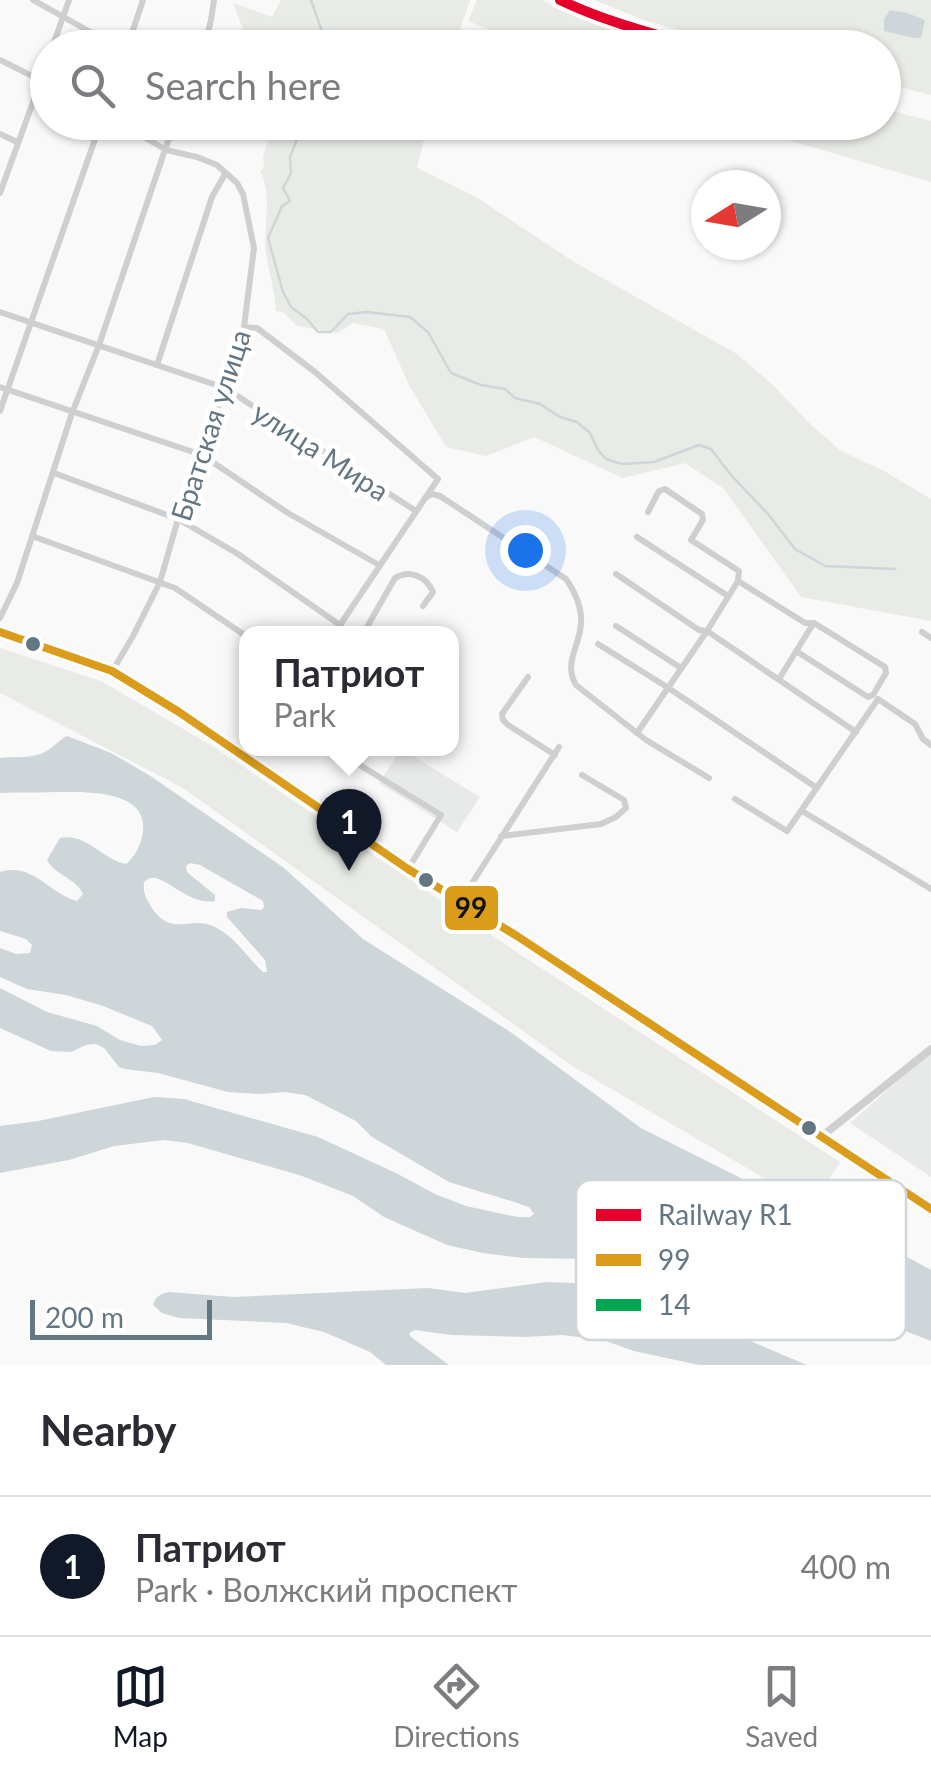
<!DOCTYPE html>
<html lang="en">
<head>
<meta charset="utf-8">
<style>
	body { margin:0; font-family:Lato,sans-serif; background:#f7f7f7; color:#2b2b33 }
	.compass { position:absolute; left:691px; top:170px; width:90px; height:90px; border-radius:50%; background:#fff; box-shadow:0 2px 8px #0004; rotate:259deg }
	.scale { position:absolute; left:30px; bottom:25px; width:182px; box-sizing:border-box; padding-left:10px; border:5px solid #657683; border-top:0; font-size:28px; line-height:35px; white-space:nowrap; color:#657683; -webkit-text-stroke:8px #fff; paint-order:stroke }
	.you { position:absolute; left:525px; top:550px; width:35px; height:35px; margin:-25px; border:8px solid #fff; border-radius:50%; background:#1a73e8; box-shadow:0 0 0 15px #1a73e833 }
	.badge { display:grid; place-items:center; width:65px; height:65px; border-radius:50%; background:#111827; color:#fff; font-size:32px; font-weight:700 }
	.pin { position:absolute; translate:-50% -82px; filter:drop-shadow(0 2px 5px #0008) }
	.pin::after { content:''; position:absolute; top:52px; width:35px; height:30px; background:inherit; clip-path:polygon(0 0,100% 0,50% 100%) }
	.popup { position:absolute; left:239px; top:626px; width:220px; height:130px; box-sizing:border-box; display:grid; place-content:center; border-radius:20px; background:#fff; filter:drop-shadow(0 2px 8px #0005); font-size:32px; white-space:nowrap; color:#7c7c81 }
	.popup b { font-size:38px; color:#2b2b33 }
	.popup::after { content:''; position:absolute; left:50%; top:100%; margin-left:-20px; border:20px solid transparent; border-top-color:#fff }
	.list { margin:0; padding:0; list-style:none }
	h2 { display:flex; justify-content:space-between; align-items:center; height:130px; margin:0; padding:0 40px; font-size:42px }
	h2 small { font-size:32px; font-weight:400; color:#7c7c81 }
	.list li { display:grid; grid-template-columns:65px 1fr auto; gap:30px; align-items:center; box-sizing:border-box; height:140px; padding:0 40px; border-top:2px solid #e1e1e2 }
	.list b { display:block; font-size:38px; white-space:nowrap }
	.list p { margin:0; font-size:32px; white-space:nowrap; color:#7c7c81 }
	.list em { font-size:32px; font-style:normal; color:#7c7c81 }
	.icon { flex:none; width:55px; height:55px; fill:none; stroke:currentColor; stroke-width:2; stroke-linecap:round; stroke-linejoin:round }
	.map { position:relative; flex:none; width:931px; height:1365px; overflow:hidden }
	.search { position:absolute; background:#fff; box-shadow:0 2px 8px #0004; left:30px; right:30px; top:30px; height:110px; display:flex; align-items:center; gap:25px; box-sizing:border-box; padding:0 35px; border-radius:55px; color:#7c7c81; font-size:38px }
	.sheet { height:270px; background:#fff }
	nav { display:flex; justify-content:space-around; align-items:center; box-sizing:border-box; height:140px; border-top:2px solid #e1e1e2; background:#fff; font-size:28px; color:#7c7c81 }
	nav a { display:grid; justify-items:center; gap:5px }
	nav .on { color:#111827 }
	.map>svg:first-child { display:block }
	.built { fill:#e8e9e9 }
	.green { fill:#e8ebe6 }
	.water { fill:#ced6d9; fill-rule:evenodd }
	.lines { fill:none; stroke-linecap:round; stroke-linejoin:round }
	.stream { stroke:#ced6d9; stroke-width:2.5 }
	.primary-casing { stroke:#d5d6d7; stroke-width:15 }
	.minor { stroke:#cecfd0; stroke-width:6 }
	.tertiary { stroke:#cecfd0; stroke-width:8 }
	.primary { stroke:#e1e2e2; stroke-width:10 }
	.bus-1-casing { stroke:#fff; stroke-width:15 }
	.bus-1 { stroke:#da9c1a; stroke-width:8 }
	.rail-1-casing { stroke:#fff; stroke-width:18 }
	.rail-1 { stroke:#e4002b; stroke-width:10 }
	.bus-dot { fill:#657683; stroke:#fff; stroke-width:4 }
	.labels { text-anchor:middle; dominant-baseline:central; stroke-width:10; stroke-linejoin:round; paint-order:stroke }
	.street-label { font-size:28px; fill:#657683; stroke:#fff }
	.key { fill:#fff; stroke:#d1d6da; stroke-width:2.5 }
	.key-label { font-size:28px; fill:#657683 }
	.line-badge { stroke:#fff; stroke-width:4 }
	.pale-badge-label { font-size:28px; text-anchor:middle; font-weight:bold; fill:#111 }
</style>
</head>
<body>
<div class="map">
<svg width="931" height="1365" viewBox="0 0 931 1365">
	<rect width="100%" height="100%" fill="#f9f9f9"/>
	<g class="built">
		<path d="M 401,749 L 480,797 L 457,832 L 379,783 Z"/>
		<path d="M 931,1052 L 931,1177 L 850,1123 Z"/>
	</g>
	<g class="green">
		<path d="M 281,0 L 470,0 L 454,47 L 250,47 L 233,3 L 272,17 Z"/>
		<path d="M 477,0 L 542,0 L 561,11 L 662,47 L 534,47 L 468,21 Z"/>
		<path d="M 594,0 L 931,0 L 931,95 L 884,83 L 884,48 L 746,47 L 646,21 Z"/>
		<path d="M 884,109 L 931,121 L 931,182 L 731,123 L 884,122 Z"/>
		<path d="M 274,123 L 428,123 L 417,168 L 476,197 L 574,262 L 737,354 L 772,384 L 810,424 L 841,451 L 884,471 L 931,499 L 931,621 L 801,597 L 723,488 L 685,463 L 623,478 L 534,437 L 486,456 L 446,447 L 409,385 L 384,329 L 353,323 L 338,333 L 297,326 L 283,312 L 276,311 C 275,291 269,272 266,253 C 263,227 273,195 260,171 L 264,167 L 263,156 Z"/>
		<path d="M 0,648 L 101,681 L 214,747 L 521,955 L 840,1162 L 812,1206 L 572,1066 L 183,788 L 0,693 Z"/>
	</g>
	<g class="water">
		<path d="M 890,10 L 907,13 L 925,20 L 921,38 L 914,38 L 884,31 L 884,19 Z"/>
		<path d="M 67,736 L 111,753 L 152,777 L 284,868 L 363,939 L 509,1031 L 641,1128 L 806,1211 L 876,1240 L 931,1270 L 931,1341 L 846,1308 L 726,1284 L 683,1270 L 593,1259 L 523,1258 L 483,1253 L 447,1245 L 384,1217 L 353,1196 L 302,1176 L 188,1143 L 164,1140 L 114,1146 L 69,1160 L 0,1173 L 0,1126 L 38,1121 L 154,1097 L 184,1099 L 318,1137 L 396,1173 L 435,1194 L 466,1206 L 517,1217 L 530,1217 L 534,1214 L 529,1207 L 511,1201 L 449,1182 L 372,1137 L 356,1121 L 305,1095 L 285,1092 L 259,1094 L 228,1092 L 158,1073 L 125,1069 L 119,1067 L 104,1048 L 96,1044 L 86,1045 L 71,1052 L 51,1051 L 0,1028 L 0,988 L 47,1012 L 97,1026 L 120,1040 L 141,1046 L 155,1045 L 162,1040 L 152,1026 L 103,1006 L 66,995 L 27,989 L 0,977 L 0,948 L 16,954 L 30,953 L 32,945 L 26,939 L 0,931 L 0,872 C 33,862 49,894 77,901 L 83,894 C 76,878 56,876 47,860 L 60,838 C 85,832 102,859 126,864 C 135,857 142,843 143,831 C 148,788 81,792 55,792 C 36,793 18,792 0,793 L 0,758 C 15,756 32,759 45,752 C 54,747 59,740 67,736 ZM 190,863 L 200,865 L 263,901 L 264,907 L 261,910 L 241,908 L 227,912 L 227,917 L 265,960 L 267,972 L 263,972 C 247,957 235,937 215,927 C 189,914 172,940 150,905 C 145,896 143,892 144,882 C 146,881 148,878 151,878 C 165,875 189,906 215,901 L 215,895 L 187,872 L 186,866 Z"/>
		<path d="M 547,1282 L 572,1283 L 609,1291 L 645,1302 L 697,1307 L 713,1315 L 726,1327 L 755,1343 L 807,1365 L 699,1365 L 634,1351 L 603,1340 L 562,1335 L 525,1337 L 451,1335 L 415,1330 L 409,1333 L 411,1337 L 449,1365 L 386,1365 L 370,1352 L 324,1332 L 286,1323 L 179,1318 L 162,1313 L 153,1305 C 156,1296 160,1294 169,1292 L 233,1297 L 428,1288 L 465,1293 Z"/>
	</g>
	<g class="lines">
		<g class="stream">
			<path d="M 311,0 L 328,48"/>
			<path d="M 304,122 L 290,157 L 291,173 L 283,188 L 290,201 L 282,206 L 268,238 L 283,292 L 291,307 L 307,319 L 318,332 L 331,332 L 348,314 L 367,312 L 410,317 L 428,332 L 451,373 L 481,385 L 505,389 L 515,398 L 540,404 L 560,417 L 577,422 L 590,433 L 598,450 L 606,459 L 622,464 L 639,463 L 654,462 L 699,445 L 711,449 L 731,475 L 768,514 L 795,549 L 825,566 L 895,569"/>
		</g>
		<defs>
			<path id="primary" d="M 0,632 L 112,671 L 179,712 L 408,869 L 517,936 L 931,1209"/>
		</defs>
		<use href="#primary" class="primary-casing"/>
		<g class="minor">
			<path d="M 33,0 L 119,48"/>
			<path d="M 52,48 L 69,0"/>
			<path d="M 127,48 L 143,0"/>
			<path d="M 204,48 L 211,20 L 214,0"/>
			<path d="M 0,60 L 48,84"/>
			<path d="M 0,134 L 17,142"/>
			<path d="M 0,193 L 48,61"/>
			<path d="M 0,312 L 225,388 L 416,511"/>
			<path d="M 244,327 L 257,328 L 315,372 L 438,479 L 334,634"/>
			<path d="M 157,365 L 212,197 L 225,174"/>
			<path d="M 0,387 L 202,455 L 288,513 L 379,565"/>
			<path d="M 0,411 L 101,122"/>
			<path d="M 54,473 L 178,519 L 238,554 L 340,625"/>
			<path d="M 425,498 L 432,494 L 440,496 L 566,579 C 575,592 582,607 581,623 C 580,646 563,663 576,685 L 646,740 L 709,778"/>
			<path d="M 648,512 L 659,491 L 665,489 L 702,514 L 703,520 L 691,540 L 739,571 L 738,581"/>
			<path d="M 32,536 L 175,588 L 246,636"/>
			<path d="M 637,537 L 728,596"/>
			<path d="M 616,574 L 699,630 L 707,631 L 856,732"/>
			<path d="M 738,581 L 805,623 L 814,623 L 885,667 L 886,673 L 873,695 L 868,697 L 796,651"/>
			<path d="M 0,618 L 17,583 L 72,413 L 99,345 L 168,141 L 181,122"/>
			<path d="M 616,626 L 681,668"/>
			<path d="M 922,632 L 931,638"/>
			<path d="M 363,634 L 395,578 C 409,569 426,576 433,592 L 423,606"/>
			<path d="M 598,644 L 667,687 L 817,788"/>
			<path d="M 113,670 L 133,636 L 160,582 L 178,519 L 202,455 L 244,327 L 254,248 L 243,194 L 237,183 L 217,165 L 197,157 L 166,150 L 119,122"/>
			<path d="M 528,677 L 502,714 L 503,720 L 508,725 L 555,755"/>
			<path d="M 779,679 L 813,624"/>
			<path d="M 637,733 L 707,631 L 738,581"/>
			<path d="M 332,748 L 441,815 L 408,869"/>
			<path d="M 251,762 L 262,748"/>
			<path d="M 735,799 L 787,831 L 878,699 L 915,724 L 923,739 L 931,745"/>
			<path d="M 802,811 L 931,889"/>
			<path d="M 501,836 L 601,824 L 616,817 L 626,808 L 624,800 L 582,775"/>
			<path d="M 460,902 L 559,747"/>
		</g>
		<path class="tertiary" d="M 821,1137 L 931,1049"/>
		<use href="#primary" class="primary"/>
		<defs>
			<path id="bus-1" d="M 0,632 L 112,671 L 179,712 L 408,869 L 517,936 L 931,1209"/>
		</defs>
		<use href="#bus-1" class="bus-1-casing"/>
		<use href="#bus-1" class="bus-1"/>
		<defs>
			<path id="rail-1" d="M 560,0 C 606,22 654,34 702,48"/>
		</defs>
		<use href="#rail-1" class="rail-1-casing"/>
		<use href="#rail-1" class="rail-1"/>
	</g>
	<g class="bus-dot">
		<circle cx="33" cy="644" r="9"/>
		<circle cx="426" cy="880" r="9"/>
		<circle cx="809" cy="1128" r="9"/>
	</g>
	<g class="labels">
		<g class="street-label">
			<text transform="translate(210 425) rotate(-72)">Братская улица</text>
			<text transform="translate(321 451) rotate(33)">улица Мира</text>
		</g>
	</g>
	<rect x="576" y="1180" width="330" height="160" rx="15" class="key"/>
	<rect x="596" y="1209" width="45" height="12" fill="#e4002b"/>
	<rect x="596" y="1254" width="45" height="12" fill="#da9c1a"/>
	<rect x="596" y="1299" width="45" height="12" fill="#00a651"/>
	<g class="key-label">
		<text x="658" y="1225">Railway R1</text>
		<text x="658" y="1270">99</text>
		<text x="658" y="1315">14</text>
	</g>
	<rect class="line-badge" x="443" y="884" width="57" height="48" rx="10" fill="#da9c1a"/>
	<g class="pale-badge-label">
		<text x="471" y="918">99</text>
	</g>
</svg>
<svg class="compass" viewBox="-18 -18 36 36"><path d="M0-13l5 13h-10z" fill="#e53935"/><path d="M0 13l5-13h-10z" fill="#7c7c81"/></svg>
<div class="scale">200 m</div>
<div class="you"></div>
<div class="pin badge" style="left:349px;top:871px">1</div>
<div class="popup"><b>Патриот</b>Park</div>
<div class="search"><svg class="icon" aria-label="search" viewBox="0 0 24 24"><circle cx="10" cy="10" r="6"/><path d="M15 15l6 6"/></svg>Search here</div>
</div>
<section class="sheet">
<h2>Nearby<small></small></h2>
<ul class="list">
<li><span class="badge">1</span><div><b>Патриот</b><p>Park · Волжский проспект</p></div><em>400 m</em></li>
</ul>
</section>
<nav>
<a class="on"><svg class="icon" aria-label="map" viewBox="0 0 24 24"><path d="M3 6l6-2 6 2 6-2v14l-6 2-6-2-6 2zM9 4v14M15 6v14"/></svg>Map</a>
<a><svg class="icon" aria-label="directions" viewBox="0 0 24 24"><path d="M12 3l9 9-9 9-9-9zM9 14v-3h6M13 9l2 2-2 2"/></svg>Directions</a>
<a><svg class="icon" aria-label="saved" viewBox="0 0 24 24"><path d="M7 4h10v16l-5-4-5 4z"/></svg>Saved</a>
</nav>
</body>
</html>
